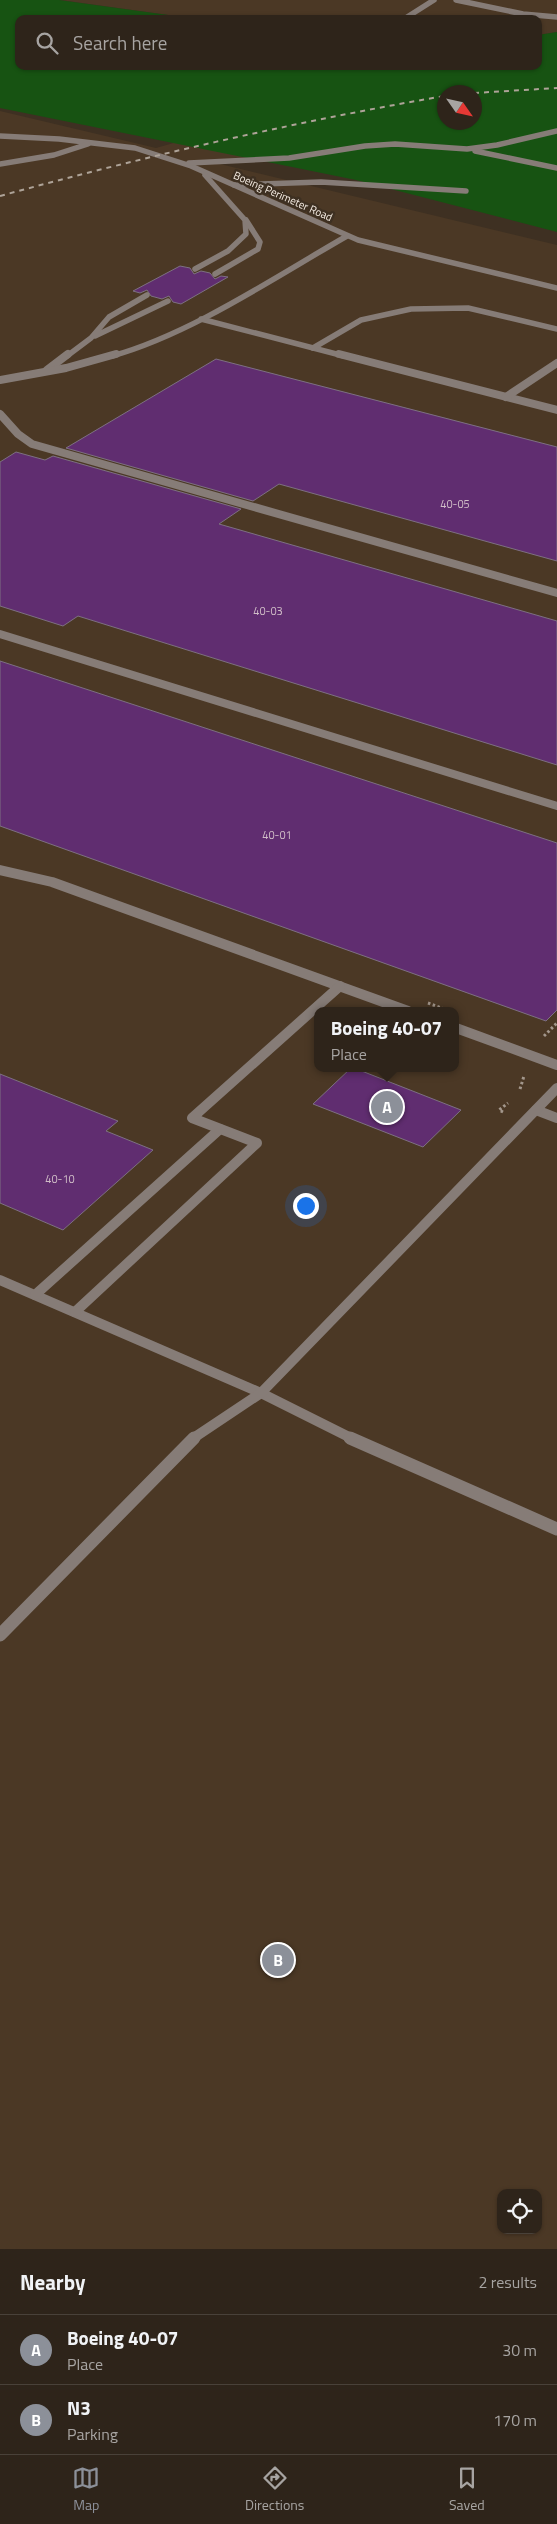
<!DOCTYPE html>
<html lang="en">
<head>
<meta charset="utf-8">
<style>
	body { margin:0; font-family:"Titillium Web",sans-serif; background:#362c23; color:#f1f3f6 }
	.controls { position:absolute; right:15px; bottom:15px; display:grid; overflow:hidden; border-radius:10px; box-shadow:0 1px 4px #0004 }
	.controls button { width:45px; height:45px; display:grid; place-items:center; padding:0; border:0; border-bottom:1px solid #494139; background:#2e241a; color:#f1f3f6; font:25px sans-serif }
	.compass { position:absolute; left:437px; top:85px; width:45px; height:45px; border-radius:50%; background:#2e241a; box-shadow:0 1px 4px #0004; rotate:124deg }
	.you { position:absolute; left:305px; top:1205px; width:18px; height:18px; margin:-12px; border:4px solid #fff; border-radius:50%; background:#1a73e8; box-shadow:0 0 0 8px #1a73e833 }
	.badge { display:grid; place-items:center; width:32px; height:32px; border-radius:50%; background:#8c9099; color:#fff; font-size:16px; font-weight:700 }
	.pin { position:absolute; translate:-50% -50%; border:2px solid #fff; box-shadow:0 1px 5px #0006 }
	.popup { position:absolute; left:314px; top:1007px; width:145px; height:65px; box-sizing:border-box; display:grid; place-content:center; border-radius:10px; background:#2e241a; filter:drop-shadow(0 1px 4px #0005); font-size:16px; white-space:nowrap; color:#a7a4a2 }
	.popup b { font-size:19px; color:#f1f3f6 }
	.popup::after { content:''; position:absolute; left:50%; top:100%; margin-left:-10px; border:10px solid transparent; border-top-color:#2e241a }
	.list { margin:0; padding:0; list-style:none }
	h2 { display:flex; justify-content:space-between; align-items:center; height:65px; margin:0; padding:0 20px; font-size:21px }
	h2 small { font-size:16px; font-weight:400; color:#a7a4a2 }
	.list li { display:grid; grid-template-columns:32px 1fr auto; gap:15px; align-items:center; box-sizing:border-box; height:70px; padding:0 20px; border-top:1px solid #494139 }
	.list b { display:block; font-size:19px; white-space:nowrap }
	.list p { margin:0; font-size:16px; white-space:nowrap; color:#a7a4a2 }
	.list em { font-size:16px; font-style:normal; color:#a7a4a2 }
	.icon { flex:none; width:28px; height:28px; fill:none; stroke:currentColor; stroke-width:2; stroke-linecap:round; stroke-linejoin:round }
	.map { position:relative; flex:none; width:557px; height:2249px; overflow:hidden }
	.search { position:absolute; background:#2e241a; box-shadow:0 1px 4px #0004; left:15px; right:15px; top:15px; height:55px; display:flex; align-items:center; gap:12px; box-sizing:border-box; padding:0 18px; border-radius:10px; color:#a7a4a2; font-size:19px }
	.sheet { height:205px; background:#2e241a }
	nav { display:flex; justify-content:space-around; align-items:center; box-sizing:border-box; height:70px; border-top:1px solid #494139; background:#2e241a; font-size:14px; color:#a7a4a2 }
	nav a { display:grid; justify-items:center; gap:2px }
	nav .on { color:#8c9099 }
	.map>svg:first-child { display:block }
	.built { fill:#4b3825; fill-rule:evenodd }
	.green { fill:#175312; fill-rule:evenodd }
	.building { fill:#602d70; stroke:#7d7081 }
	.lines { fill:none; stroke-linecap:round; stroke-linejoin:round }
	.path { stroke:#a3978c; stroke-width:3; stroke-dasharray:2.5 2.5; stroke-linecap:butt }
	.service-far3 { stroke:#867c77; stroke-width:5.5 }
	.service-far2 { stroke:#867c77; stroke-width:8 }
	.service-far1 { stroke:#867c77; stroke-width:10 }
	.service { stroke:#867c77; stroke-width:13 }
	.rail { stroke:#aea398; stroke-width:2; stroke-dasharray:5 5; stroke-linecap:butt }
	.labels { text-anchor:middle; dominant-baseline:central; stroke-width:5; stroke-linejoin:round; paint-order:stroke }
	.far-street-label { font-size:11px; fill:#f6ede4; stroke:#3e3022 }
	.number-label { font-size:11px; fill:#d0bdc7 }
</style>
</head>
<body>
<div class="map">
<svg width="557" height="2249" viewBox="0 0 557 2249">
	<rect width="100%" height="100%" fill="#3e3022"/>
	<g class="built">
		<path d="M 60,0 L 557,0 L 557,32 L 538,35 L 538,19 L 197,19 Z"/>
		<path d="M 503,75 L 474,92 L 444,92 L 444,118 L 220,164 L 557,245 L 557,2249 L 0,2249 L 0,111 L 156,148 L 298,108 ZM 318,1011 L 456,1011 L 456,1068 L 318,1068 ZM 501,2193 L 538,2193 L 538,2230 L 501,2230 Z"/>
	</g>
	<path class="green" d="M 0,0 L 59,0 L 197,19 L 19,19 L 19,66 L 538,66 L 538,35 L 557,32 L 557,232 L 356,180 L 0,108 ZM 444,92 L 474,92 L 474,122 L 444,122 Z"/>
	<g class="building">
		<path d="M 180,266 L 190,268 L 194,274 L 201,271 L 210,273 L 215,279 L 221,276 L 228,277 L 181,304 L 173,302 L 169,296 L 162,299 L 151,296 L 147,290 L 140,293 L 133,291 Z"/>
		<path d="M 216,359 L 557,447 L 557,561 L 279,484 L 253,501 L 66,448 Z"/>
		<path d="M 16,452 L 45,460 L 53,456 L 241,509 L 219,524 L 557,621 L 557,765 L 78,616 L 63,626 L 0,606 L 0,462 Z"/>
		<path d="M 0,661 L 557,843 L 557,1010 L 546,1021 L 0,826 Z"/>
		<path d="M 351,1068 L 354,1068 L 461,1110 L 423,1147 L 313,1104 Z"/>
		<path d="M 0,1074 L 118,1121 L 106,1131 L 153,1150 L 63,1230 L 0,1203 Z"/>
	</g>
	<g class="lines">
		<g class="path">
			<path d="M 428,1003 L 444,1009"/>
			<path d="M 544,1036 L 557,1023"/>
			<path d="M 520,1089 L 524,1076"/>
			<path d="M 503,1112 L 499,1110 L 508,1103"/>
		</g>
		<g class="service-far3">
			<path d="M 456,0 L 523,14 L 557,17"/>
			<path d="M 404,19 L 434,0"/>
			<path d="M 0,136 L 59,139 L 135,148 L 191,166 L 358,240 L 557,288"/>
			<path d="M 475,151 L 557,168"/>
			<path d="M 189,163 L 289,158 L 365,146 L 395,144 L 467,149 L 497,145 L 557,131"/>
			<path d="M 0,164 L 54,155 L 88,144"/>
			<path d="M 234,185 L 321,182 L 466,191"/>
			<path d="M 195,269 L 228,251 L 246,234 L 245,220 L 205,175"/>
			<path d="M 215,274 L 258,249 L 260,242 L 246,220"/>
			<path d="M 201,319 L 344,356"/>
			<path d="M 95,336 L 168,301"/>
			<path d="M 313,348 L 361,320 L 411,309 L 468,308 L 557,329"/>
			<path d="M 67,356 L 91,338 L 109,317 L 147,295"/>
			<path d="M 112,356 C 191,334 275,277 347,236"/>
		</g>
		<g class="service-far2">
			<path d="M 339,354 L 557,410"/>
			<path d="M 47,370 L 68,354"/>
			<path d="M 0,380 L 66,368 L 116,354"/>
			<path d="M 506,397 L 557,363"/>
			<path d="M 0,414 L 18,434 L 32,444 L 557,593"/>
			<path d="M 0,634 L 557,806"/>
		</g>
		<g class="service-far1">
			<path d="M 0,870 L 52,882 L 408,1011"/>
			<path d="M 456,1028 L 557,1065"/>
			<path d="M 536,1110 L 557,1118"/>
			<path d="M 0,1280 L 261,1393 L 353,1439"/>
			<path d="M 35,1295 L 220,1129"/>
			<path d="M 75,1312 L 257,1143 L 192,1118 L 340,986"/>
			<path d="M 192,1439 L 261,1393 L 557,1088"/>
		</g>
		<g class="service">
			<path d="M 350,1438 L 557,1529"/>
			<path d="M 0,1635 L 194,1438"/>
		</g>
		<g class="rail">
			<path d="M 474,93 L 557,88"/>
			<path d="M 0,196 C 146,156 295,122 444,96"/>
		</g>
	</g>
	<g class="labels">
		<g class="far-street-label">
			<text transform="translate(283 196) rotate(24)">Boeing Perimeter Road</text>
		</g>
		<g class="number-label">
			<text x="455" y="504">40-05</text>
			<text x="268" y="611">40-03</text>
			<text x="277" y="835">40-01</text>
			<text x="60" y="1179">40-10</text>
		</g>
	</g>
</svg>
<div class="controls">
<button><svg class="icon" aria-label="locate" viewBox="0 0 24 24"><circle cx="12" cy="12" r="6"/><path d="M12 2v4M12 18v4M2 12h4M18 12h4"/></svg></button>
</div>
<svg class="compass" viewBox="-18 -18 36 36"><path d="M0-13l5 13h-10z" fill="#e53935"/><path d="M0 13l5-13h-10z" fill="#a7a4a2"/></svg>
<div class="you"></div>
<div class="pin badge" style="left:387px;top:1107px">A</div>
<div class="popup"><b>Boeing 40-07</b>Place</div>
<div class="pin badge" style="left:278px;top:1960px">B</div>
<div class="search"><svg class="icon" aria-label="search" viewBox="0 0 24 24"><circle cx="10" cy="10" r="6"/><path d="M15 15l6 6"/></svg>Search here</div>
</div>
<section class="sheet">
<h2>Nearby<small>2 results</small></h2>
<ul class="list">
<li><span class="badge">A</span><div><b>Boeing 40-07</b><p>Place</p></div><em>30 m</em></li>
<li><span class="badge">B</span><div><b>N3</b><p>Parking</p></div><em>170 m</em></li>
</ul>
</section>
<nav>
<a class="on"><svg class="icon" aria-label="map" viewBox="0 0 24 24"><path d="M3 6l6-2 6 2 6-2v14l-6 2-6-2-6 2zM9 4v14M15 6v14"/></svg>Map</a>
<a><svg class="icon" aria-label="directions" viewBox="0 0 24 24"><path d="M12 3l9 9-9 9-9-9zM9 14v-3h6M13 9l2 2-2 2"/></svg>Directions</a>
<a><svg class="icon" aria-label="saved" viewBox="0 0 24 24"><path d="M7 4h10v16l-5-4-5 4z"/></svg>Saved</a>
</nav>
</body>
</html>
